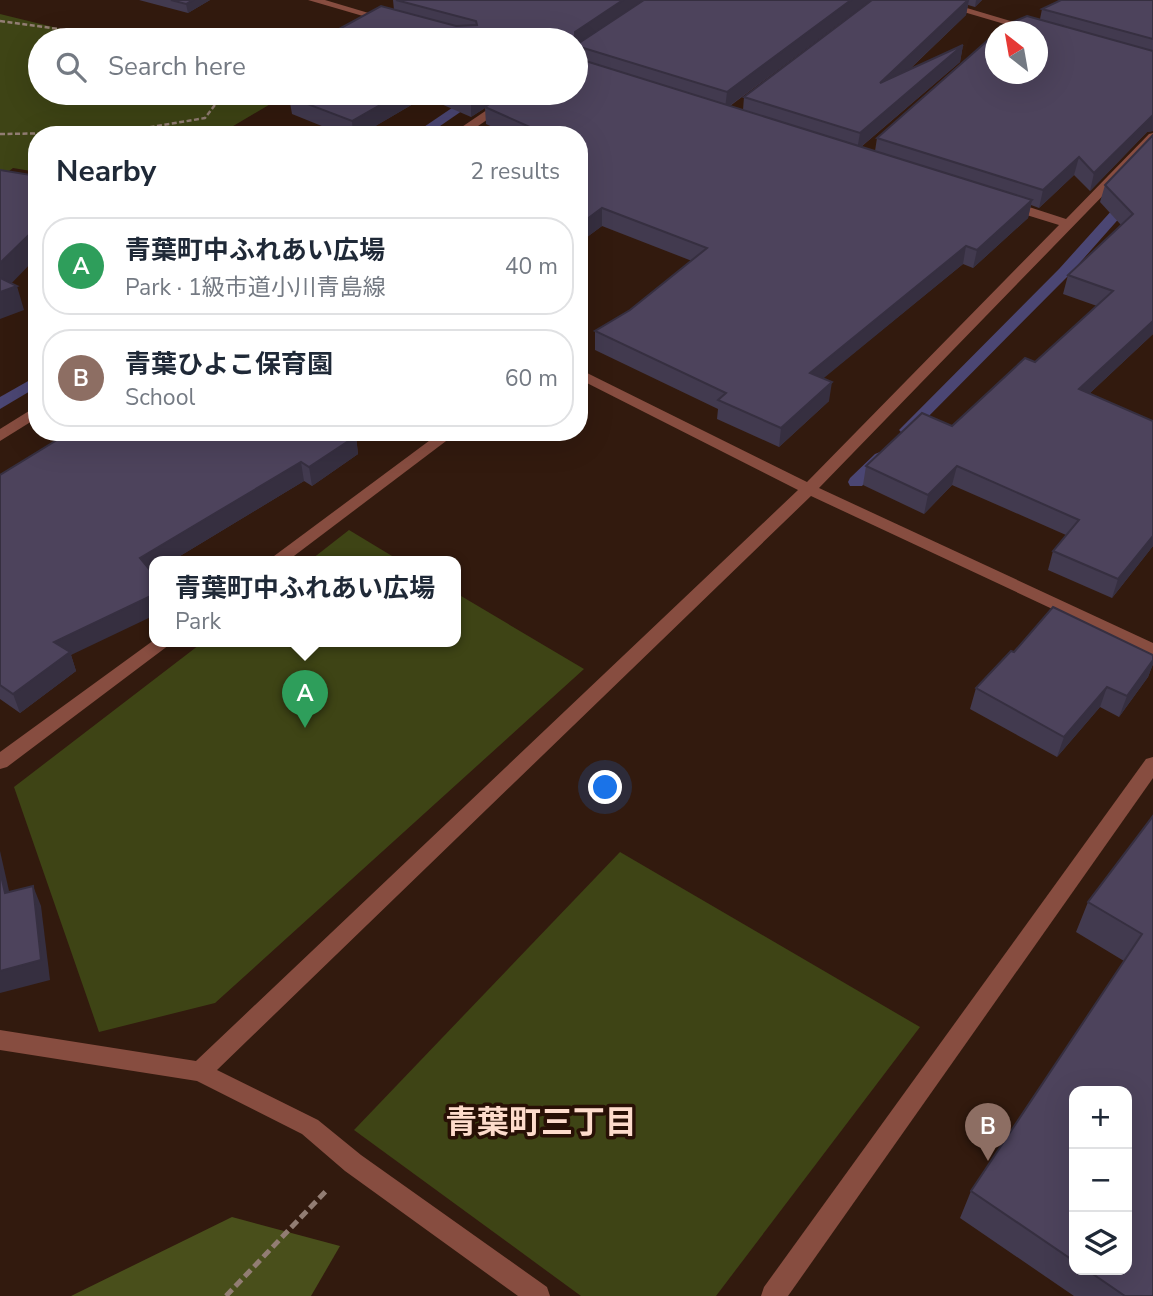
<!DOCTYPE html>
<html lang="en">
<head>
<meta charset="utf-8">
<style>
	body { margin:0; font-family:"Nunito Sans","Noto Sans JP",sans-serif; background:#f2f2f3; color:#1f2937 }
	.controls { position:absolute; right:21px; bottom:21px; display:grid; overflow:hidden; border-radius:14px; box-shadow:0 7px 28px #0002 }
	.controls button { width:63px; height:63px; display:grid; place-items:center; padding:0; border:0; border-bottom:2px solid #e0e1e3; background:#fff; color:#1f2937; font:35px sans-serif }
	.compass { position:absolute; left:985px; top:21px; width:63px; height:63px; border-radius:50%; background:#fff; box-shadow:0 7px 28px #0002; rotate:329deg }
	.you { position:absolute; left:606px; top:788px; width:24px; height:24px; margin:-18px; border:5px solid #fff; border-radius:50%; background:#1a73e8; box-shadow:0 0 0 10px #1a73e833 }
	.badge { display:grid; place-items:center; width:46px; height:46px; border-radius:50%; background:#1a73e8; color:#fff; font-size:23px; font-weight:700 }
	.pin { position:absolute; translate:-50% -58px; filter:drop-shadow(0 2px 4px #0008) }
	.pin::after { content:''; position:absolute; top:37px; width:24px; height:21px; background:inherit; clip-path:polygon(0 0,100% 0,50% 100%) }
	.popup { position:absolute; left:149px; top:556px; width:312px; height:91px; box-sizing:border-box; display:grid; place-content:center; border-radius:14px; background:#fff; filter:drop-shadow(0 2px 5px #0005); font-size:23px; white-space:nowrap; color:#747a83 }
	.popup b { font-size:26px; color:#1f2937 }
	.popup::after { content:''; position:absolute; left:50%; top:100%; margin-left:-14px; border:14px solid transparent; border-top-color:#fff }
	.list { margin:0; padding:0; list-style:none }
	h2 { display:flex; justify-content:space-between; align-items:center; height:91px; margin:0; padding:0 28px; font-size:30px }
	h2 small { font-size:23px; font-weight:400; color:#747a83 }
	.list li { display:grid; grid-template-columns:46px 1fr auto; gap:21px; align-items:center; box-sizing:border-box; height:98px; margin:0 14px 14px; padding:0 14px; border:2px solid #e0e1e3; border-radius:28px }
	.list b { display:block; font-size:26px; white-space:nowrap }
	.list p { margin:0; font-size:23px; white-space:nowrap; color:#747a83 }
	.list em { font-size:23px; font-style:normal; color:#747a83 }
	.icon { flex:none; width:38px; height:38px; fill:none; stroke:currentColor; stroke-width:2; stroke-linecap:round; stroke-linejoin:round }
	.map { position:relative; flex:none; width:1153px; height:1296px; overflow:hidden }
	.search { position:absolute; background:#fff; box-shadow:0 7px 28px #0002; left:28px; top:28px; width:560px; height:77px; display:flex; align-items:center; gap:18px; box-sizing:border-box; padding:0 24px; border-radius:38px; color:#747a83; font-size:26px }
	.panel { position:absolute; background:#fff; box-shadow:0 7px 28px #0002; left:28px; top:126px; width:560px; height:315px; border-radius:28px }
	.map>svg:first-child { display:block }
	.green { fill:#3e4415 }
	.forest { fill:#494f1b }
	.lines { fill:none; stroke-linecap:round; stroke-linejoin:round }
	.stream { fill:#4b4673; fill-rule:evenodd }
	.path-far1 { stroke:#927d73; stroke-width:2.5; stroke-dasharray:5 2.5; stroke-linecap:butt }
	.path { stroke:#927d73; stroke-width:5; stroke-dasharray:9 4.5; stroke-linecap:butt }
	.minor { fill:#874d40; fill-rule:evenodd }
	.wall { fill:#423a4f; fill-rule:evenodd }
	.shaded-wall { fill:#362f40 }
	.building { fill:#4d435c; stroke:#362f40; stroke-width:2 }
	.labels { text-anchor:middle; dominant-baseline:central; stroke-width:7; stroke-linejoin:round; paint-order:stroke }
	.near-neighbourhood-label { font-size:32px; font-weight:bold; fill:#fddbcb; stroke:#281005 }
</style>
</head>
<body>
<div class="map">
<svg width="1153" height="1296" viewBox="0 0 1153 1296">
	<rect width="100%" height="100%" fill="#321a0e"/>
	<g class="green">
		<path d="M 0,14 L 106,40 L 40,40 L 40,93 L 289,93 L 218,135 L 37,135 L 37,172 L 13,168 L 0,178 Z"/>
		<path d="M 349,530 L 402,562 L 308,562 Z"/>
		<path d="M 456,593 L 584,669 L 215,1003 L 99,1032 L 14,787 L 203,642 L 456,642 Z"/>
		<path d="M 620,852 L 920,1027 L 716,1296 L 581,1296 L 354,1130 Z"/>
	</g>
	<path class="forest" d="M 232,1217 L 340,1246 L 311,1296 L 71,1296 Z"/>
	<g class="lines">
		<g class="stream">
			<path d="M 474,93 L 488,93 L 427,135 L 412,135 Z"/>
			<path d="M 1153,168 L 1153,180 L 1069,275 L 912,433 L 902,433 L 899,430 L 902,427 L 1059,269 L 1149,169 Z"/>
			<path d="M 37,376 L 37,387 L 0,409 L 0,397 Z"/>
			<path d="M 880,452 L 885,454 L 888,457 L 885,460 L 862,486 L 850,486 L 848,482 L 850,478 L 875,454 Z"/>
		</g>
		<g class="path-far1">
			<path d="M 0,21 L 95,34 L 108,40"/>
			<path d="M 0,134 L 122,132 L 205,118 L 224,93"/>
		</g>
		<path class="path" d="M 226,1296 L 326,1191"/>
		<g class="minor">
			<path d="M 308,0 L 325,0 L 392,20 L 387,23 Z"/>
			<path d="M 923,0 L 940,0 L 1037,29 L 1028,31 Z"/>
			<path d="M 512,93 L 526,93 L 465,135 L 450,135 Z"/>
			<path d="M 1153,133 L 1153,144 L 819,488 L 1153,643 L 1153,656 L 811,496 L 217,1070 L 318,1120 L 361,1155 L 547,1287 L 550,1296 L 518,1296 L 345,1171 L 302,1134 L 197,1081 L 0,1050 L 0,1030 L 196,1061 L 798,490 L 579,379 L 579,369 L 807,482 L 1059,225 L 1001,207 L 1001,201 L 1011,201 L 1066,219 L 1149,134 Z"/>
			<path d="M 37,406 L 37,418 L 0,441 L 0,429 Z"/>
			<path d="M 441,432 L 458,432 L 286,562 L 266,562 Z"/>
			<path d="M 154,640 L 154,642 L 173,642 L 7,767 L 0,769 L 0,752 Z"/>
			<path d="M 1153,757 L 1153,778 L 788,1296 L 761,1296 L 764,1287 L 1146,759 Z"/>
		</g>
	</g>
	<g class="wall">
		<path d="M 139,0 L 210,0 L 188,13 Z"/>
		<path d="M 393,0 L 871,0 L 730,106 L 743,110 L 744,97 L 872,0 L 982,0 L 975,7 L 968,5 L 966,15 L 910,69 L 963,45 L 960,62 L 861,147 L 875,151 L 877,138 L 1040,19 L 1042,9 L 1153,0 L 1153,131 L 1147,132 L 1090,191 L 1074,175 L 1039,208 L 1031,205 L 1028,218 L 973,268 L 963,264 L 823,378 L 829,401 L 779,447 L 717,419 L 718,409 L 595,350 L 595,331 L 630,310 L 692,261 L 602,226 L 579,243 L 579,135 L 510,135 L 486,124 L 485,108 L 471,117 L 425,97 L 360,135 L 344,135 L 292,114 L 289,97 L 297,93 L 576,93 L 576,40 L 319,40 L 394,10 Z"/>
		<path d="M 1153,135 L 1153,334 L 1089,394 L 1153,546 L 1112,598 L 1048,570 L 1053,551 L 1066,535 L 952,485 L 924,514 L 863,485 L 866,466 L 952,426 L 1035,362 L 1097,306 L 1063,294 L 1068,275 L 1121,225 L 1100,202 L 1105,185 Z"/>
		<path d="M 356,436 L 358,454 L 312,486 L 304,481 L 152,573 L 71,655 L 76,671 L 20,713 L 0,699 L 0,475 Z"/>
		<path d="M 1014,652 L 1153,655 L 1153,664 L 1148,677 L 1119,717 L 1100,707 L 1057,757 L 970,709 L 976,688 Z"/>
		<path d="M 1153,816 L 1153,1296 L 1074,1296 L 960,1218 L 971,1191 L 1124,961 L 1076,932 L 1088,902 ZM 1074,1091 L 1127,1270 L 1074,1270 Z"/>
	</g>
	<g class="shaded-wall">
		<path d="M 193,0 L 210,0 L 188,13 L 186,4 Z"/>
		<path d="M 623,0 L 647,0 L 577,46 L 577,62 L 576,63 L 576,40 L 575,32 Z"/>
		<path d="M 851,0 L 871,0 L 725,109 L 727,92 Z"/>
		<path d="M 968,0 L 969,0 L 966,15 L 877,100 L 880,83 Z"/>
		<path d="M 976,0 L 982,0 L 975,7 Z"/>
		<path d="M 963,45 L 960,62 L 857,150 L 860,133 Z"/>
		<path d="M 401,93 L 425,93 L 425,97 L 360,135 L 353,135 L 352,121 Z"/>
		<path d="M 482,93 L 508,93 L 485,107 L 485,108 L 471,117 L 471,100 Z"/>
		<path d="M 1152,115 L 1153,115 L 1153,131 L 1147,132 L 1090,191 L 1094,173 Z"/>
		<path d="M 1079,157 L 1074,175 L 1039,208 L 1043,190 Z"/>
		<path d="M 1032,200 L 1028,218 L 973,268 L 977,250 Z"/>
		<path d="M 602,208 L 602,226 L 579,243 L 579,225 Z"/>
		<path d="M 37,227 L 37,257 L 5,290 L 17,286 L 24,310 L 0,319 L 0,263 Z"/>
		<path d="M 966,246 L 963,264 L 808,391 L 810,373 Z"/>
		<path d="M 1153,321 L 1153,334 L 1074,408 L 1079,389 Z"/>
		<path d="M 832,382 L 829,401 L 779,447 L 781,428 Z"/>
		<path d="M 356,436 L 358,454 L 312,486 L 309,467 Z"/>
		<path d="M 301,462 L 304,481 L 170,562 L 155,562 L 155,571 L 145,577 L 140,558 Z"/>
		<path d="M 957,466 L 952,485 L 924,514 L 928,495 Z"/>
		<path d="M 1153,536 L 1153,546 L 1112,598 L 1118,579 Z"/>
		<path d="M 155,594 L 155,615 L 71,655 L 76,671 L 20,713 L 13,694 L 54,642 Z"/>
		<path d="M 1153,660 L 1153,664 L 1148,677 L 1119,717 L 1127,696 Z"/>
		<path d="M 1107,687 L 1100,707 L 1057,757 L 1064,737 Z"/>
		<path d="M 0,851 L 14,913 L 5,893 L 0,871 Z"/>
		<path d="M 33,886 L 41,906 L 50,980 L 0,993 L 0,971 Z"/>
	</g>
	<g class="building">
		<path d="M 171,0 L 193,0 L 186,4 Z"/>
		<path d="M 396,0 L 623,0 L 575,32 L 575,40 L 319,40 L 381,6 L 456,26 L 477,25 L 476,21 Z"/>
		<path d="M 644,0 L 851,0 L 727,92 L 577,46 L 576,46 L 576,45 Z"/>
		<path d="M 872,0 L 968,0 L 880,83 L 963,45 L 860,133 L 744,97 Z"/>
		<path d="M 1061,0 L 1153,0 L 1153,39 L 1042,9 Z"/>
		<path d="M 1027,16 L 1153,51 L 1153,115 L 1094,173 L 1079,157 L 1043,190 L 877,138 L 996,33 L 996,74 L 1038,74 L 1038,32 L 997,32 L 1001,27 Z"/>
		<path d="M 576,58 L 1032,200 L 977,250 L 966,246 L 810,373 L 832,382 L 781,428 L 718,400 L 726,393 L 595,331 L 630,310 L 707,248 L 602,208 L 579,225 L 579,135 L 521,135 L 532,128 L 485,107 L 506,93 L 576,93 Z"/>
		<path d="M 297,93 L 401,93 L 352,121 L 289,97 Z"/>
		<path d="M 454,93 L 482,93 L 471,100 Z"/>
		<path d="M 1153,135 L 1153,321 L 1079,389 L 1153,421 L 1153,536 L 1118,579 L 1053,551 L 1079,520 L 957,466 L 928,495 L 866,466 L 922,413 L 952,426 L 1025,358 L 1035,362 L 1113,291 L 1068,275 L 1133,214 L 1105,185 Z"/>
		<path d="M 0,170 L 37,176 L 37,227 L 0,263 Z"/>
		<path d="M 0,278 L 17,286 L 0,292 Z"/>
		<path d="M 70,432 L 350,432 L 356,436 L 309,467 L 301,462 L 140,558 L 155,576 L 155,594 L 54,642 L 70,652 L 13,694 L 0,685 L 0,475 Z"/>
		<path d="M 1053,607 L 1153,655 L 1153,660 L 1127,696 L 1107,687 L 1064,737 L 976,688 L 1011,651 L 1014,652 Z"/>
		<path d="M 1153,816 L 1153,1296 L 1125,1296 L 1087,1270 L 1127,1270 L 1127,1091 L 1074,1091 L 1074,1261 L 971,1191 L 1142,934 L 1088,902 Z"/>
		<path d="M 0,871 L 5,893 L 33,886 L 41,960 L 0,971 Z"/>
	</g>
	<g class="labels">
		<g class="near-neighbourhood-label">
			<text x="541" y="1122">青葉町三丁目</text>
		</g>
	</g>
</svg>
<div class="controls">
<button>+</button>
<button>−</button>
<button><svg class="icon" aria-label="layers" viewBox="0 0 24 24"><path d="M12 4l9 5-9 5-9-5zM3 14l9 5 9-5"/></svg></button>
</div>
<svg class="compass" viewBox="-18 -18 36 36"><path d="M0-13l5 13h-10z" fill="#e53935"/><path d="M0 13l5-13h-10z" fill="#747a83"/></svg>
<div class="you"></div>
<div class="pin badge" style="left:305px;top:728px;background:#2e9e5b">A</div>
<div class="popup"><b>青葉町中ふれあい広場</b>Park</div>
<div class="pin badge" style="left:988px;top:1161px;background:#8d6e63">B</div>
<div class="search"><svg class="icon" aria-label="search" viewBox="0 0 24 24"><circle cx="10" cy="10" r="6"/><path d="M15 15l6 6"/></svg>Search here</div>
<section class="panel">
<h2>Nearby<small>2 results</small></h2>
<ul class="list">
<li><span class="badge" style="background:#2e9e5b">A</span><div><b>青葉町中ふれあい広場</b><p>Park · 1級市道小川青島線</p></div><em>40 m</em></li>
<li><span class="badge" style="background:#8d6e63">B</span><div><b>青葉ひよこ保育園</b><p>School</p></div><em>60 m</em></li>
</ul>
</section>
</div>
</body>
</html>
